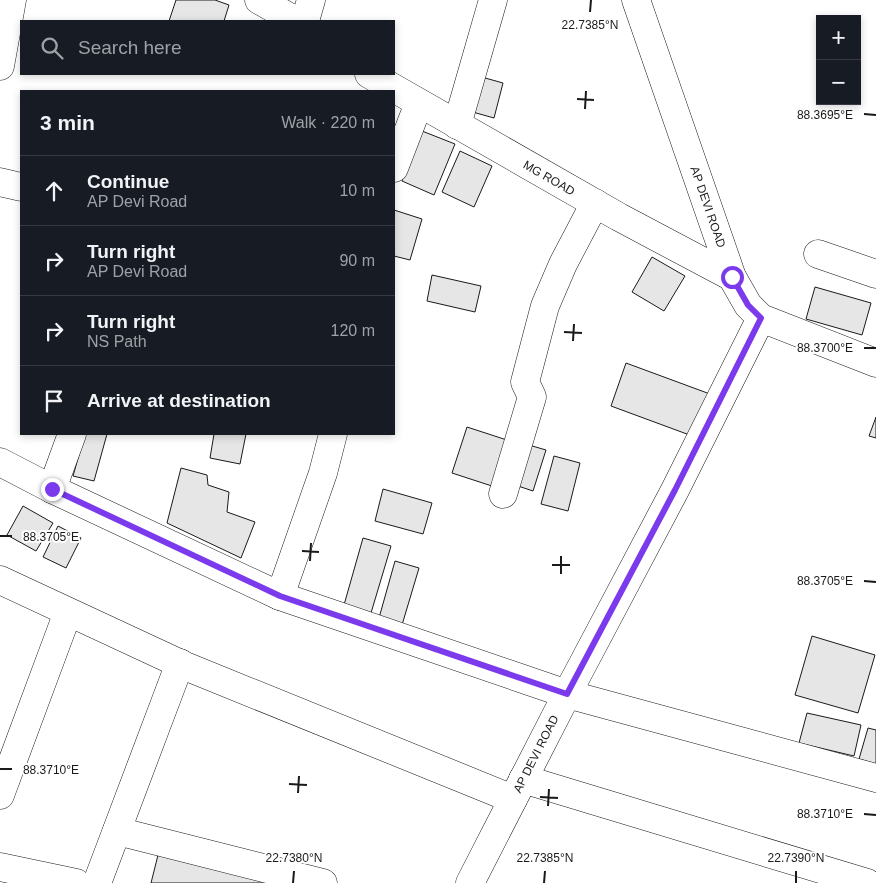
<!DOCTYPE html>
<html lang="en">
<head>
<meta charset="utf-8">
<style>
	body { margin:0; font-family:Helvetica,sans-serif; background:#20242c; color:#f1f3f6 }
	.controls { position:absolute; right:15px; top:15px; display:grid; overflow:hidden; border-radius:0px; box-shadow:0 2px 8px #0003 }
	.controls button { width:45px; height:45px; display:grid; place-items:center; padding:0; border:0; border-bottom:1px solid #363941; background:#171b24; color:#f1f3f6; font:25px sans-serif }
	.stop { position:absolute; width:15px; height:15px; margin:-11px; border:4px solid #7c3aed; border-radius:50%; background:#fff }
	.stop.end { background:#7c3aed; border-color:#fff; box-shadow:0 1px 5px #0008 }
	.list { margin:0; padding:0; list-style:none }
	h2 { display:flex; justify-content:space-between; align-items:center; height:65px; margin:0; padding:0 20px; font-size:21px }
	h2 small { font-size:16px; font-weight:400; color:#9ea1a6 }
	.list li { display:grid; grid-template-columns:32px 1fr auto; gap:15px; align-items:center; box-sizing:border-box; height:70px; padding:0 20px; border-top:1px solid #363941 }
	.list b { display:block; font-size:19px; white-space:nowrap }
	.list p { margin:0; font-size:16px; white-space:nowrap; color:#9ea1a6 }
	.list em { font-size:16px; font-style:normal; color:#9ea1a6 }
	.icon { flex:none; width:28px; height:28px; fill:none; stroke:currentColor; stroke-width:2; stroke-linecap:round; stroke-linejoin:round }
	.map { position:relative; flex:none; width:876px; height:883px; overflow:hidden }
	.search { position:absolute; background:#171b24; box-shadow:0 2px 8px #0003; left:20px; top:20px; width:375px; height:55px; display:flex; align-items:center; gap:12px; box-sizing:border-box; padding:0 18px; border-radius:0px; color:#9ea1a6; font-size:19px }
	.panel { position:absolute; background:#171b24; box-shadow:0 2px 8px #0003; left:20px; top:90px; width:375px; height:345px; border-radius:0px }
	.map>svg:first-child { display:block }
	.building { fill:#e6e6e6; stroke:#1a1a1a }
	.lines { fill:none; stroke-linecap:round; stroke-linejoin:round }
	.minor-casing { stroke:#1a1a1a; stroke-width:29 }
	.minor { stroke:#fff; stroke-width:28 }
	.route { stroke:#7c3aed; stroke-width:6 }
	.ticks { fill:none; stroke:#1a1a1a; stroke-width:2 }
	.labels { text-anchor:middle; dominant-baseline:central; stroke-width:4; stroke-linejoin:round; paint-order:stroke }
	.street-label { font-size:12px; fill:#1a1a1a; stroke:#fff }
	.ticks-label { font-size:12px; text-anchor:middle; fill:#1a1a1a; stroke:#fff; stroke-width:4; stroke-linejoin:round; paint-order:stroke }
</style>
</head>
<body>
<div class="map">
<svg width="876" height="883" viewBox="0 0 876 883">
	<rect width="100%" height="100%" fill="#fff"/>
	<g class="building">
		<path d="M 176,0 L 215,0 L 229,5 L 224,21 L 169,21 Z"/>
		<path d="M 478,76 L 503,83 L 494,118 L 469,111 Z"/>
		<path d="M 422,131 L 455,144 L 434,195 L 402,181 Z"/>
		<path d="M 460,151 L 492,166 L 474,207 L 442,192 Z"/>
		<path d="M 394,210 L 422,219 L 410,260 L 394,256 Z"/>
		<path d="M 652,257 L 685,276 L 664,311 L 632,292 Z"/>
		<path d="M 432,275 L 481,286 L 475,312 L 427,301 Z"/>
		<path d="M 815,287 L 871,303 L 862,335 L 806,319 Z"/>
		<path d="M 626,363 L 710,394 L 695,437 L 611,406 Z"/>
		<path d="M 876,417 L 876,438 L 869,436 Z"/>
		<path d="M 467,427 L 513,442 L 498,488 L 452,473 Z"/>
		<path d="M 85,434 L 107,434 L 94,481 L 73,476 Z"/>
		<path d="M 214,434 L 246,434 L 240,464 L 210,458 Z"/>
		<path d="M 522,443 L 546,450 L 533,491 L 509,483 Z"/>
		<path d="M 554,456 L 580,463 L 568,511 L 541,504 Z"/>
		<path d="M 181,468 L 207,475 L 208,485 L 229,492 L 227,512 L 255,522 L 241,558 L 167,523 Z"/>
		<path d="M 383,489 L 432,503 L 423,534 L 375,521 Z"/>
		<path d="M 23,506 L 53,523 L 36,551 L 7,535 Z"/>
		<path d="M 58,526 L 81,538 L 66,568 L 43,557 Z"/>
		<path d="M 363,538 L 391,546 L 371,613 L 344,605 Z"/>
		<path d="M 395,561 L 419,568 L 402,625 L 379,618 Z"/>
		<path d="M 812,636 L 875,655 L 858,713 L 795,695 Z"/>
		<path d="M 807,713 L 861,725 L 854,756 L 799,743 Z"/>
		<path d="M 868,728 L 876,730 L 876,764 L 859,759 Z"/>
		<path d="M 159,851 L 295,883 L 151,883 Z"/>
	</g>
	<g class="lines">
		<defs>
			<g id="minor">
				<path d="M 259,0 L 296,21"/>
				<path d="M 636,0 L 732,277 L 748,305 L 761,318 L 876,363"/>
				<path d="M 305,21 L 311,0"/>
				<path d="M 0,66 L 12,0"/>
				<path d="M 369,74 L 619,217 L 732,277"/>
				<path d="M 457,125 L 493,0"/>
				<path d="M 394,168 L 419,103"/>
				<path d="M 0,182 L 21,187"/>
				<path d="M 818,254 L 876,274"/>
				<path d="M 0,462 L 52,489 L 280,596 L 567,694 L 876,778"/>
				<path d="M 52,489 L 72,434"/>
				<path d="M 503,494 L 532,397 L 525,382 L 545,306 L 563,264 L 595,203"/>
				<path d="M 0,580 L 185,666 L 513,799"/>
				<path d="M 280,596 L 323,473 L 333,434"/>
				<path d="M 523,779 L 867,883"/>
				<path d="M 0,795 L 68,612"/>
				<path d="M 117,831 L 323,883"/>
				<path d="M 0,867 L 76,883"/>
				<path d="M 97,883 L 180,663"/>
				<path d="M 470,883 L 567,694 L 675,490 L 761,318"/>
			</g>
		</defs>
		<use href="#minor" class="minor-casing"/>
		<use href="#minor" class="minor"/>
	</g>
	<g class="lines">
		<path class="route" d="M 52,489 L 280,596 L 567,694 L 675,490 L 761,318 L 748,305 L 732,277"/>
	</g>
	<path class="ticks" d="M 590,12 L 591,0M 577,99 L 594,100M 585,109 L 586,91M 864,114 L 876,115M 564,332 L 582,333M 573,341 L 574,324M 864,348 L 876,348M 0,536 L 12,536M 302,551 L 319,552M 310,561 L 311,543M 552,565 L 570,565M 561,574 L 561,556M 864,581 L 876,582M 0,769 L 12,769M 289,784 L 307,785M 298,793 L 299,776M 540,797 L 558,798M 548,806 L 549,789M 864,814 L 876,815M 293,883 L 294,871M 544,883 L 545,871M 796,883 L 796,871"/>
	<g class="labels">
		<g class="street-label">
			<text transform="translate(549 178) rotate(30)">MG ROAD</text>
			<text transform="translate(708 207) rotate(71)">AP DEVI ROAD</text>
			<text transform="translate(536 754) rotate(-63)">AP DEVI ROAD</text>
		</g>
	</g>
	<g class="ticks-label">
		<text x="590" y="29">22.7385°N</text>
		<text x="825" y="119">88.3695°E</text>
		<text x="825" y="352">88.3700°E</text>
		<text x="51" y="541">88.3705°E</text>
		<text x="825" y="585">88.3705°E</text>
		<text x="51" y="774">88.3710°E</text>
		<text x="825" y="818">88.3710°E</text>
		<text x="294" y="862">22.7380°N</text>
		<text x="545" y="862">22.7385°N</text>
		<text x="796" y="862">22.7390°N</text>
	</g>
</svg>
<div class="controls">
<button>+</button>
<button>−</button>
</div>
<div class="stop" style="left:732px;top:277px"></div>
<div class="stop end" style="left:52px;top:489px"></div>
<div class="search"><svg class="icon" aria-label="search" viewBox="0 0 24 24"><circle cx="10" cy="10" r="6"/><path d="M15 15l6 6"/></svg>Search here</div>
<section class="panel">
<h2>3 min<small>Walk · 220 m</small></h2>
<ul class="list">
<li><svg class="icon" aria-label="ahead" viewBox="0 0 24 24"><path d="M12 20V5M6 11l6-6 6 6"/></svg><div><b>Continue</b><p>AP Devi Road</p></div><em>10 m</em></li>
<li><svg class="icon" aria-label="right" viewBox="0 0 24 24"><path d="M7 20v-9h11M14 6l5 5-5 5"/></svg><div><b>Turn right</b><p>AP Devi Road</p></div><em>90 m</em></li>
<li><svg class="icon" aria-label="right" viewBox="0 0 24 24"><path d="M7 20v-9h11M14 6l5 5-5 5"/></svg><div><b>Turn right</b><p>NS Path</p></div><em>120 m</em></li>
<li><svg class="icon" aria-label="arrive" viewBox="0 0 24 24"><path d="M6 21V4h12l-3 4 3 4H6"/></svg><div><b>Arrive at destination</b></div></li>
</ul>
</section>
</div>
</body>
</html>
